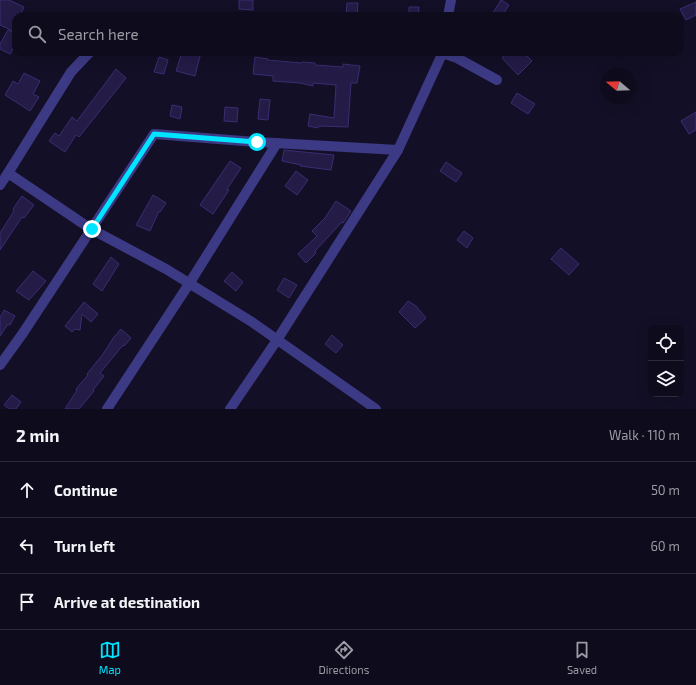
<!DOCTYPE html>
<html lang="en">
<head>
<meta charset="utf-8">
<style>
	body { margin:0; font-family:"Exo 2",sans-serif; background:#1c1929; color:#f1f3f6 }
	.controls { position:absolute; right:12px; bottom:12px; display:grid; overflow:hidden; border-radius:8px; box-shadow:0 4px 16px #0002 }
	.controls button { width:36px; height:36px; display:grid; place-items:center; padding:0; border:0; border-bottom:1px solid #2e2b3b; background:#0e0b1c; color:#f1f3f6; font:20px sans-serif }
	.compass { position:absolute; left:600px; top:68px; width:36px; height:36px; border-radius:50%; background:#0e0b1c; box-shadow:0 4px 16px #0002; rotate:289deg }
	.stop { position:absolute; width:12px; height:12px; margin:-9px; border:3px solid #00e5ff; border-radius:50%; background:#fff }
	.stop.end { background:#00e5ff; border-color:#fff; box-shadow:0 1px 4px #0008 }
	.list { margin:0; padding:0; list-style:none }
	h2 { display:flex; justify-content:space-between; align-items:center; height:52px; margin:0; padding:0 16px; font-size:17px }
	h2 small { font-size:13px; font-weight:400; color:#9b9ba3 }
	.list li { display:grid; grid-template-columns:26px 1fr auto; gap:12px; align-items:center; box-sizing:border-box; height:56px; padding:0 16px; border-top:1px solid #2e2b3b }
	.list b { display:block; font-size:15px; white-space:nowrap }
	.list em { font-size:13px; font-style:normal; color:#9b9ba3 }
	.icon { flex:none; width:22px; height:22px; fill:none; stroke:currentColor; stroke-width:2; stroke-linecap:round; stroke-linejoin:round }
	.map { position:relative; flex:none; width:696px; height:409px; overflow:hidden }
	.search { position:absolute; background:#0e0b1c; box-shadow:0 4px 16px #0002; left:12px; right:12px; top:12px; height:44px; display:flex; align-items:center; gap:10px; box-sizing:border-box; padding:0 14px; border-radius:12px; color:#9b9ba3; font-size:15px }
	.sheet { height:220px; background:#0e0b1c }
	nav { display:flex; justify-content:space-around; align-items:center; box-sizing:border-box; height:56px; border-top:1px solid #2e2b3b; background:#0e0b1c; font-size:11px; color:#9b9ba3 }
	nav a { display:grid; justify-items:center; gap:2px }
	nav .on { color:#00e5ff }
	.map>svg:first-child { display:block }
	.building { fill:#241b47; stroke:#3b2d73 }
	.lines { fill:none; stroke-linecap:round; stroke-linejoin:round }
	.street { stroke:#3d3a85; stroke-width:10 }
	.route { stroke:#00e5ff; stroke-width:5 }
</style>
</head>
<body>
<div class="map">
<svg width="696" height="409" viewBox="0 0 696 409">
	<rect width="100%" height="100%" fill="#130f26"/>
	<g class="building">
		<path d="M 0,0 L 9,0 L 24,7 L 20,16 L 16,16 L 16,24 L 13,31 L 0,25 Z"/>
		<path d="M 239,0 L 253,0 L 253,10 L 239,9 Z"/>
		<path d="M 501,0 L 509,5 L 502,16 L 491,16 Z"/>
		<path d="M 696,2 L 696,15 L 686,20 L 680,9 Z"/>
		<path d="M 347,3 L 358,3 L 357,16 L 346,16 Z"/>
		<path d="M 409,7 L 419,7 L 418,16 L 409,16 Z"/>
		<path d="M 8,30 L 16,34 L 16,43 L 10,54 L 0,49 L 0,44 Z"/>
		<path d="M 182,52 L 201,52 L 195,76 L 176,71 Z"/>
		<path d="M 508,52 L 523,52 L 532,61 L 518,75 L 502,58 Z"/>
		<path d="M 159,57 L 168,60 L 164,74 L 154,72 Z"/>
		<path d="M 255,57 L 268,59 L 267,60 L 302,63 L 302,62 L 315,63 L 315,65 L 343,67 L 343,64 L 360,66 L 357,83 L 351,83 L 348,127 L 319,126 L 318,128 L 308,126 L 310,114 L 334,118 L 336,85 L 313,83 L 313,86 L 300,83 L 273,81 L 273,76 L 253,74 Z"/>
		<path d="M 116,69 L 126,78 L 79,137 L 76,135 L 65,152 L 49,141 L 55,133 L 59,136 L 72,117 L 77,121 Z"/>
		<path d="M 24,73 L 40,81 L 33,94 L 39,97 L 30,111 L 5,95 L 13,81 L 18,84 Z"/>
		<path d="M 517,93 L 535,104 L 528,114 L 511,103 Z"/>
		<path d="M 260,99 L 270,100 L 268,120 L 258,119 Z"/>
		<path d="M 172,105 L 182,107 L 180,119 L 170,116 Z"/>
		<path d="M 225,107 L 238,108 L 237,122 L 224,121 Z"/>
		<path d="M 696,112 L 696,130 L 689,134 L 681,121 Z"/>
		<path d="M 284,150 L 334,155 L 331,170 L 300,166 L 301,165 L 282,161 Z"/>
		<path d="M 230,161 L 241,168 L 227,189 L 229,190 L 213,214 L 200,205 Z"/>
		<path d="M 446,162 L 462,173 L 456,182 L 440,171 Z"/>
		<path d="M 296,171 L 308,180 L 297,195 L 285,186 Z"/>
		<path d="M 153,195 L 166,203 L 160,212 L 159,211 L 150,231 L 136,225 Z"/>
		<path d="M 22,196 L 34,205 L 24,218 L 22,217 L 0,250 L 0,233 L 14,211 L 13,209 Z"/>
		<path d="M 336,201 L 351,211 L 343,223 L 342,222 L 315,251 L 316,253 L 306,263 L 298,254 L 317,236 L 312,231 L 325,218 Z"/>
		<path d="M 464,231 L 473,238 L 467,248 L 457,240 Z"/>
		<path d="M 561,248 L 579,264 L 569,275 L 551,259 Z"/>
		<path d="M 111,257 L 119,264 L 102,291 L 93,284 Z"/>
		<path d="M 33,271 L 46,281 L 29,300 L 16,291 Z"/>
		<path d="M 232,272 L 243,282 L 236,291 L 224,281 Z"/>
		<path d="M 284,278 L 297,285 L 289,298 L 277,290 Z"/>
		<path d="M 408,301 L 416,306 L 426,318 L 415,328 L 399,312 Z"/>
		<path d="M 84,302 L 98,314 L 91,322 L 82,314 L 80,330 L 75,329 L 72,332 L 65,326 Z"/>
		<path d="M 4,310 L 15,316 L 10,325 L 8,324 L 0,336 L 0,318 Z"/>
		<path d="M 121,329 L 131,338 L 124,346 L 123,345 L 100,373 L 104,376 L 93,390 L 94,391 L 79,409 L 65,409 L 77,390 L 76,389 L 88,375 L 87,374 L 103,354 L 114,337 Z"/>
		<path d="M 332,335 L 343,345 L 336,353 L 325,344 Z"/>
		<path d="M 12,395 L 21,402 L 16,409 L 9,409 L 4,405 Z"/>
	</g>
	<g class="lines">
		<g class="street">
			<path d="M 448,16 L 451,0"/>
			<path d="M 439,52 L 457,58 L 497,80"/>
			<path d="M 8,173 L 71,72 L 90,52"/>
			<path d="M 0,185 L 8,173 L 91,229 L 166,269 L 252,322 L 376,409"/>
			<path d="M 0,365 L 23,333 L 154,134 L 257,142 L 398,150"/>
			<path d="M 107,409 L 189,284 L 277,143"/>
			<path d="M 230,409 L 277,340 L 398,150 L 443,52"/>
		</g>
	</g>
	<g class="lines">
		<path class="route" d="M 92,229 L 154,134 L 257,142"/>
	</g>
</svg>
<div class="controls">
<button><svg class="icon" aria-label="locate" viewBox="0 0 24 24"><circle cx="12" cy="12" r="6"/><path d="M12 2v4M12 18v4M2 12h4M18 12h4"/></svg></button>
<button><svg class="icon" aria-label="layers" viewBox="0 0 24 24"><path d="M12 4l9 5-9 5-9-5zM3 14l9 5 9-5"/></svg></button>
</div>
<svg class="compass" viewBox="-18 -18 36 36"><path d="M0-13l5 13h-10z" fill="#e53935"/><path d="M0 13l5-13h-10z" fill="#9b9ba3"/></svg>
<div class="stop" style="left:257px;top:142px"></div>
<div class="stop end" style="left:92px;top:229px"></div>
<div class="search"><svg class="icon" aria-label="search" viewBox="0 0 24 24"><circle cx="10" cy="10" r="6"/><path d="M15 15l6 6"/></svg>Search here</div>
</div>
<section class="sheet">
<h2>2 min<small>Walk · 110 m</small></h2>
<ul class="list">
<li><svg class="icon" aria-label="ahead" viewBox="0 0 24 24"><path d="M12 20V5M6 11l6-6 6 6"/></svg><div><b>Continue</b></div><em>50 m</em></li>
<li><svg class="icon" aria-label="left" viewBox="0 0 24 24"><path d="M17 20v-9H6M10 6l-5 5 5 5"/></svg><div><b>Turn left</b></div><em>60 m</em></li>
<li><svg class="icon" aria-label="arrive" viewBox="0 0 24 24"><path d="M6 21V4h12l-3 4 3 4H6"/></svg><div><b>Arrive at destination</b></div></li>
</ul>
</section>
<nav>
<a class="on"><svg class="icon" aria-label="map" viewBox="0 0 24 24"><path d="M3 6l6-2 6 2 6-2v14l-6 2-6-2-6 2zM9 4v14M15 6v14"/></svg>Map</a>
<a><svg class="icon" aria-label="directions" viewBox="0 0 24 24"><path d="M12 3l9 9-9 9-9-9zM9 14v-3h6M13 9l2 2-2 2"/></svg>Directions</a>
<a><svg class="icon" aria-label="saved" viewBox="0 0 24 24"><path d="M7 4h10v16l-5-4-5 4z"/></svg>Saved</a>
</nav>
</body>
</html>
